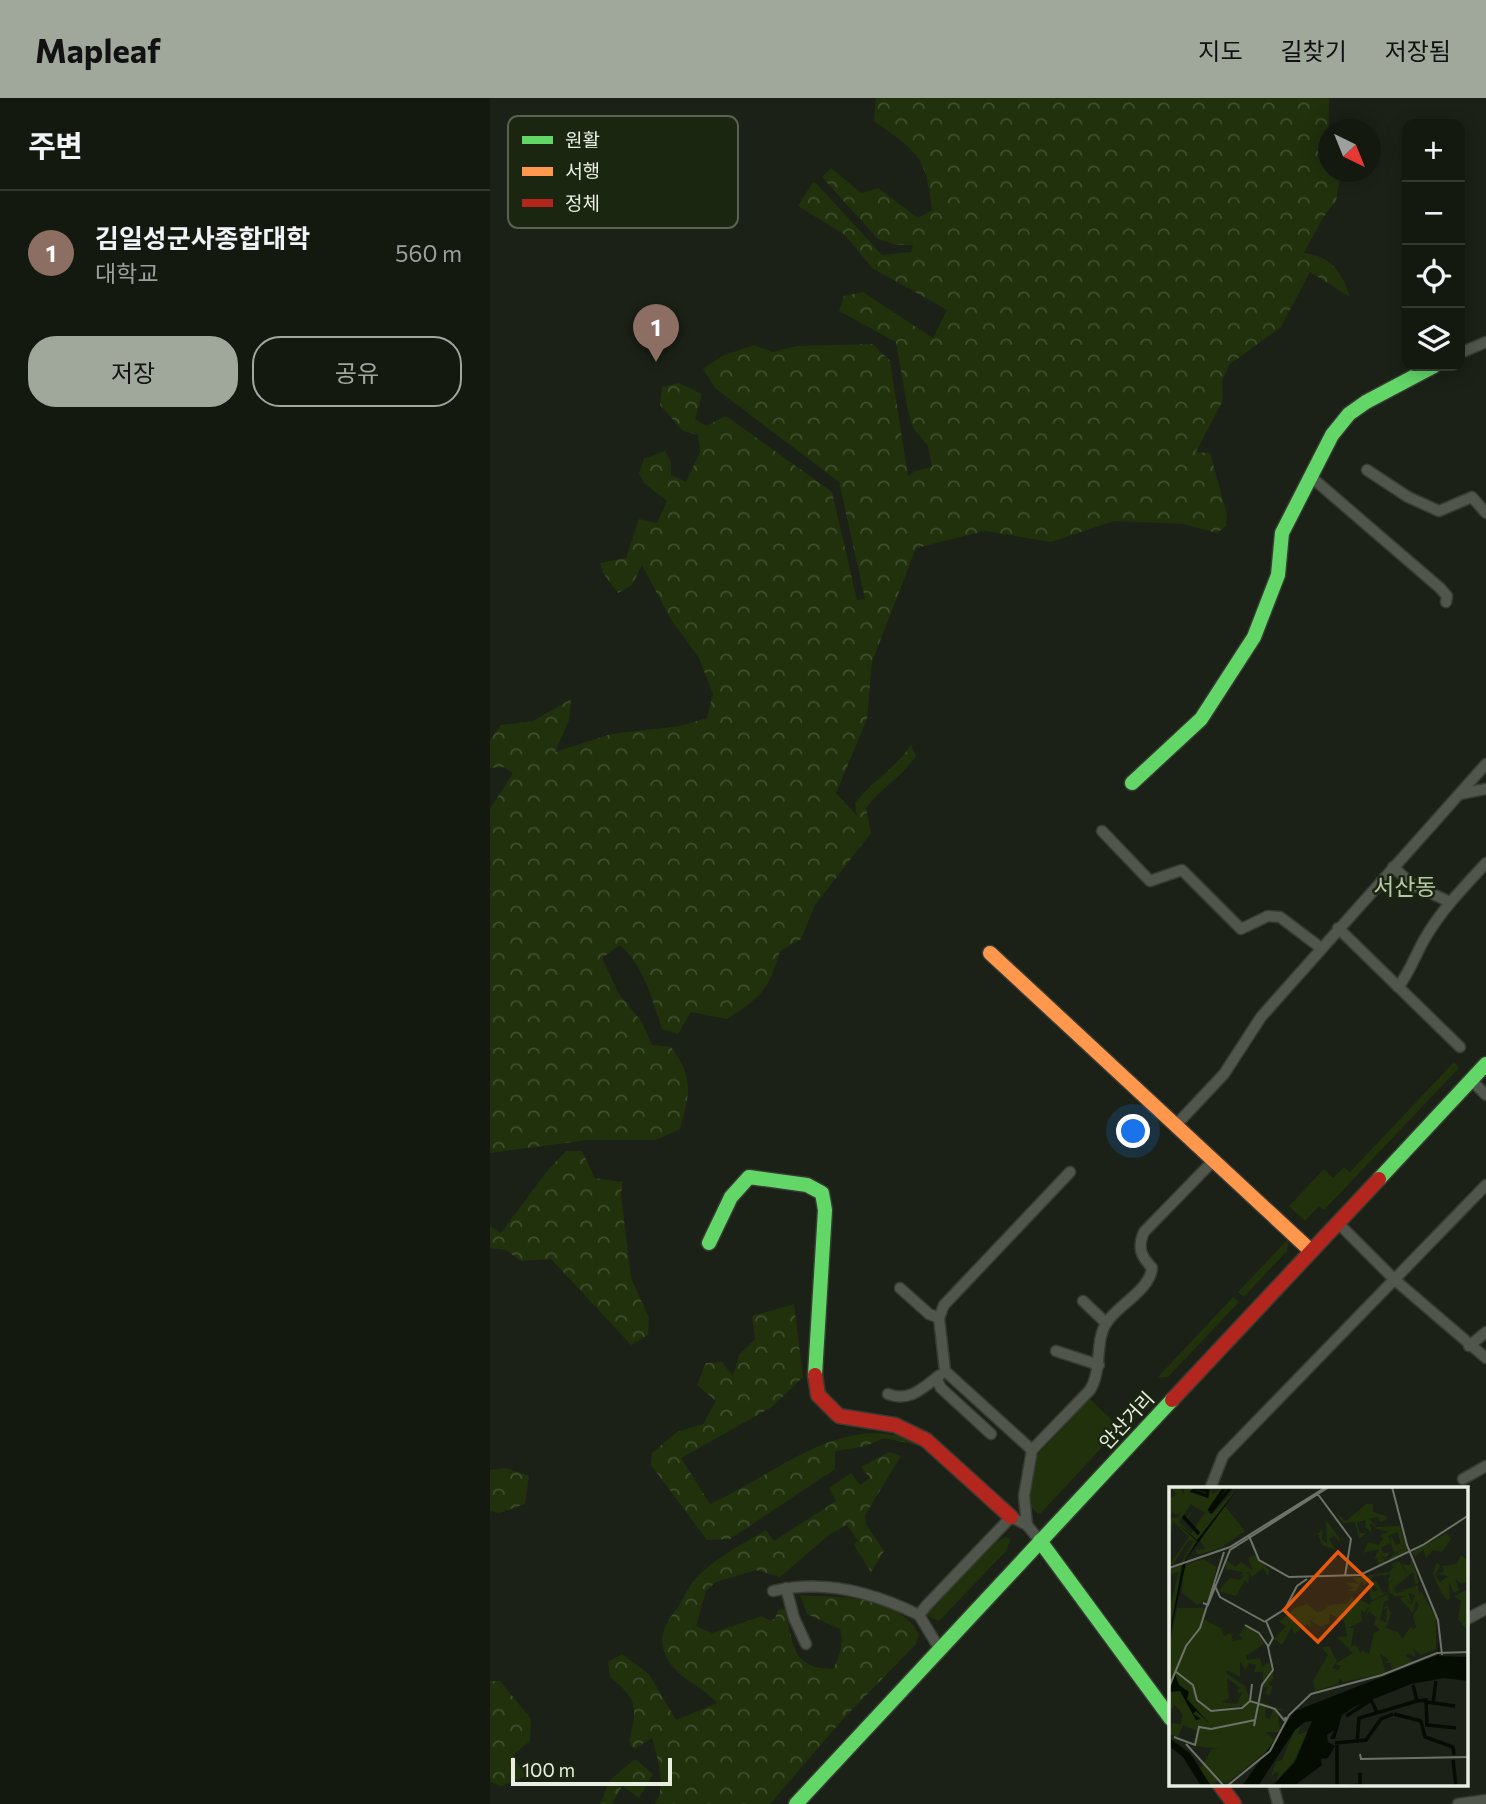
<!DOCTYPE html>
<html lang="ko">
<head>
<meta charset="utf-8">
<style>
	body { margin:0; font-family:Commissioner,"Noto Sans KR",sans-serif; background:#21261e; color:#f1f3f6 }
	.controls { position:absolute; right:21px; top:21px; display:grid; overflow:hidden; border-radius:14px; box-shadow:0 4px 18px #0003 }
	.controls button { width:63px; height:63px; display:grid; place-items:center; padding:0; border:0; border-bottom:2px solid #333830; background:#141910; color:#f1f3f6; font:35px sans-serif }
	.compass { position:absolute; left:828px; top:21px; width:63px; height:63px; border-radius:50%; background:#141910; box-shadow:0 4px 18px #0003; rotate:137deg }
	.scale { position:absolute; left:21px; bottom:18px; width:161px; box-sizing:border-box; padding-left:7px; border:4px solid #e8efe2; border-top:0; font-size:19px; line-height:24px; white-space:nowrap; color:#e8efe2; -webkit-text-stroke:5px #1b2611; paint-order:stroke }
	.you { position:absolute; left:644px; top:1034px; width:24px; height:24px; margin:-18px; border:5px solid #fff; border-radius:50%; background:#1a73e8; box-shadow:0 0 0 10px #1a73e833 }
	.badge { display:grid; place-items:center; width:46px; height:46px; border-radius:50%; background:#a0a79b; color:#fff; font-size:23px; font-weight:700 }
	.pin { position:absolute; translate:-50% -58px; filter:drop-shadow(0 2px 4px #0008) }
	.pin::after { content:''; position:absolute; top:37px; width:24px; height:21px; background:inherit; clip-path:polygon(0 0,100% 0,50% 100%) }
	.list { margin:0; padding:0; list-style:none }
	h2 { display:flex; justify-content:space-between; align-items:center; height:91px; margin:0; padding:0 28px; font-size:30px }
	h2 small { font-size:23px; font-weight:400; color:#9da09f }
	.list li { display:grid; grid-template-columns:46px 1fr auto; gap:21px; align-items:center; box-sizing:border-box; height:126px; padding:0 28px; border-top:2px solid #333830 }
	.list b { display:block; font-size:26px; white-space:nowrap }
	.list p { margin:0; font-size:23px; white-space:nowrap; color:#9da09f }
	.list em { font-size:23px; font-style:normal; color:#9da09f }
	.actions { display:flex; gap:14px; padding:21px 28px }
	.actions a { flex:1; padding:16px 0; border:2px solid #a0a79b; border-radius:28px; text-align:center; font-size:24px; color:#a0a79b }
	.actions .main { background:#a0a79b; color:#111 }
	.icon { flex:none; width:38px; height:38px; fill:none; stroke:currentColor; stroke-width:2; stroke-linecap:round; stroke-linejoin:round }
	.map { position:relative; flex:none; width:996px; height:1706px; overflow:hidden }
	header { display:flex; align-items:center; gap:42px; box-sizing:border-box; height:98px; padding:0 35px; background:#a0a79b; color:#111 }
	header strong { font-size:33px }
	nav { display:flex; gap:38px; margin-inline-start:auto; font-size:24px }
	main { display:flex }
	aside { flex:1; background:#141910 }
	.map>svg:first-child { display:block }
	.grass { fill:#20310c }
	.forest { fill:url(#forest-crowns) }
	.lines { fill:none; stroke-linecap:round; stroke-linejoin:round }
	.street-casing { stroke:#373b33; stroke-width:13 }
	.fast-casing { stroke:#373b33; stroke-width:17 }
	.slow-casing { stroke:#373b33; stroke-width:17 }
	.jam-casing { stroke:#373b33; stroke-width:17 }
	.street { stroke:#51564c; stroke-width:10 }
	.fast { stroke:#63d668; stroke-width:14 }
	.slow { stroke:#ff974d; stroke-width:14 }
	.jam { stroke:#b3261e; stroke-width:14 }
	.labels { text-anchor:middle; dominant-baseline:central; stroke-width:5; stroke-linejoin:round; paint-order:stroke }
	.street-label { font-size:19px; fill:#e8efe2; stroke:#1b2611 }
	.quarter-label { font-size:23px; fill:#b8c6ac; stroke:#1b2611 }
	.inset-river { fill:none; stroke:#050d02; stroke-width:3.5 }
	.inset-road { fill:none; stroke:#6d7368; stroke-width:2 }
	.view { fill:#e8590c; fill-opacity:0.15; stroke:#e8590c; stroke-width:3.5 }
	.inset-edge { fill:none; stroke:#e8efe2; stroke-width:3.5 }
	.key { fill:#1b2611; stroke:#586250; stroke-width:2 }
	.key-label { font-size:19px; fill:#e8efe2 }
</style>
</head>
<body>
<header>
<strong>Mapleaf</strong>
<nav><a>지도</a><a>길찾기</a><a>저장됨</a></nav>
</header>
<main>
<aside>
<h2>주변<small></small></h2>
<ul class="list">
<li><span class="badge" style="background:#8d6e63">1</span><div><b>김일성군사종합대학</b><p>대학교</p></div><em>560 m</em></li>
</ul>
<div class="actions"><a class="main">저장</a><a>공유</a></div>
</aside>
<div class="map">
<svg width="996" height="1706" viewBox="0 0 996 1706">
	<defs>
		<pattern id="forest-crowns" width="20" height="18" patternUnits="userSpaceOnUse" patternTransform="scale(1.75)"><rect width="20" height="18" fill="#20310c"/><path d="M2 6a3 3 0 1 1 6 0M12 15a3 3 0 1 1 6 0" fill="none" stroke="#404f2f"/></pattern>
	</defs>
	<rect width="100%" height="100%" fill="#1b2116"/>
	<g class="grass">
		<path d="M 964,964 L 969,970 L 834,1112 L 829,1108 L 815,1123 L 799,1108 L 834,1071 L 843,1080 L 854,1069 L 860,1074 Z"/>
		<path d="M 799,1140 L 797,1153 L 754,1199 L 748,1194 Z"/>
		<path d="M 743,1199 L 749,1204 L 678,1279 L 667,1280 Z"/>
		<path d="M 600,1301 L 630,1330 L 550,1416 L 547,1415 L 537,1405 L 547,1357 Z"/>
		<path d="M 516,1439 L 521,1441 L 516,1453 L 449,1523 L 437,1518 L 438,1513 L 500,1447 Z"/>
	</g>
	<g class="forest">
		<path d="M 386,0 L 839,0 L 838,74 L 851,74 L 846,103 L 832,121 L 814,155 C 841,158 852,174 860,199 L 820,174 L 791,229 L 740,266 L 732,283 L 733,302 L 706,354 L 720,355 L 737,416 L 736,428 L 727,435 L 693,426 L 624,423 L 561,444 L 495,433 L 426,450 L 382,564 L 377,621 L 346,695 L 367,718 L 365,705 C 382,683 406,670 421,647 L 426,658 C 412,679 391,690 376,710 L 381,735 L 325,807 L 311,841 L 290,853 C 278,893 272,898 237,921 L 201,914 L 188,936 L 172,931 C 162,901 154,868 130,847 L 112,860 L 129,896 L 152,924 L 162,947 L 181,949 C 204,979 200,996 190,1031 L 166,1042 L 98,1042 L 0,1055 L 0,711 L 23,675 L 13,669 L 0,670 L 0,642 L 11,627 L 43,623 L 81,601 L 79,622 L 65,654 L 121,636 L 190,628 L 217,620 L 223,596 L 209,560 L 180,520 L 152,467 L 142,487 L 128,495 L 113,475 L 110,465 L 136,460 L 149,421 L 167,425 L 177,403 L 154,385 L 149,375 L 154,361 L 175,353 L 181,364 L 181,377 L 196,384 L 210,354 L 208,337 L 193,333 L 170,307 L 172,289 L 189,285 L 212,296 L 205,321 L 216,328 L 236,318 L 342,394 L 367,502 L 375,501 L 349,384 L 225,290 L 213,271 L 232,258 L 264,247 L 283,254 L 307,248 L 383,246 L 400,263 L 418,378 L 425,373 L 442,369 L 438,348 L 423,330 L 418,313 L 406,244 L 349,213 L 354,198 L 373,194 L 443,240 L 457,212 L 382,170 L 355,137 L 308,108 L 323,84 L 326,85 L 392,157 L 421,154 L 423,147 L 406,147 L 388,141 L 332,79 L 341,70 L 371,95 L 388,90 L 428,120 L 442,112 C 437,58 426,53 384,23 Z"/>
		<path d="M 76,1053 L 92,1053 L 105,1080 L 133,1084 L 131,1096 L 141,1180 L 159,1220 L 158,1237 L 141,1247 L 61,1161 L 31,1163 L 16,1152 L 0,1150 L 0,1128 L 11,1135 L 57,1073 Z"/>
		<path d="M 304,1206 L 313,1279 L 282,1309 L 191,1360 L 220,1406 C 290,1375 358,1306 437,1349 L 394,1340 L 376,1348 L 345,1353 L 345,1371 L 240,1441 L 217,1442 L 161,1367 L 162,1355 L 187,1334 L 213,1326 L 226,1303 L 207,1287 L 216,1265 L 232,1264 L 243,1278 L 249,1257 L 265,1241 L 262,1218 Z"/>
		<path d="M 399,1354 L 411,1358 L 375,1417 L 376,1426 L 394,1453 L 381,1474 L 364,1447 L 368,1443 L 357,1427 L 340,1436 L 290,1479 L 266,1472 L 226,1484 L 216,1493 L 206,1528 L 222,1535 L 272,1518 L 279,1522 L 285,1521 L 288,1512 L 295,1511 C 304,1546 300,1570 343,1571 C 350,1558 354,1546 350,1531 L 317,1516 L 310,1497 C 351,1500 406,1496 429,1536 L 426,1546 L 352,1622 L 280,1706 L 165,1706 C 177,1689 167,1659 162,1640 L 144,1651 L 139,1644 C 147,1609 149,1603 120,1579 L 118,1564 L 132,1556 L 159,1576 L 186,1622 L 227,1605 C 212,1587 185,1580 176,1558 C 167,1538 176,1525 188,1509 C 195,1499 199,1486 209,1477 C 227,1459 254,1445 276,1432 L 284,1443 L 346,1403 L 339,1390 L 361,1375 L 370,1387 L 380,1380 L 371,1369 Z"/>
		<path d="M 16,1370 L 39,1378 L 35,1406 L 9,1415 L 0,1413 L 0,1372 Z"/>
		<path d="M 0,1583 L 10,1583 L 41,1621 L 40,1643 L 23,1657 L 35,1678 L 12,1688 L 0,1684 Z"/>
		<path d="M 145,1661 L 163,1676 L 149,1700 L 132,1688 L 122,1706 L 110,1706 L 120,1682 Z"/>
	</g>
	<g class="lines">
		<defs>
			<g id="street">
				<path d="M 970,255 L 996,244"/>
				<path d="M 877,372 L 918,399 L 949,413 L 982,399 L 996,415"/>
				<path d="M 820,378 L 950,490 L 957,498 L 956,504"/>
				<path d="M 970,696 L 996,691"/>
				<path d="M 612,733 L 660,783 L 692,772 L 751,831 L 778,818 L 790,819 L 831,850"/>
				<path d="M 903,769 L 923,787 L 960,804"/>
				<path d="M 848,830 L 970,949"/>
				<path d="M 908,889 C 921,873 926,854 937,837 C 953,810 975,788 996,765"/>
				<path d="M 981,982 L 996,997"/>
				<path d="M 686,1027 L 734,976 L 771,919 L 996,666"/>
				<path d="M 847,1124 L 905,1182 L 996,1260"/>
				<path d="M 410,1190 L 439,1216 L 449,1220"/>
				<path d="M 593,1203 L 616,1225"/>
				<path d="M 979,1248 L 996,1234"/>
				<path d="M 566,1253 L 609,1267"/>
				<path d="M 446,1280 L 451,1290 L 501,1336"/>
				<path d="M 398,1296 C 419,1305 434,1289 450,1277"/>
				<path d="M 542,1352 L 455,1273 L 449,1220 L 454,1207 L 580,1074"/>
				<path d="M 973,1381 L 996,1368"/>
				<path d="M 720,1391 L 733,1358 L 996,1087"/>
				<path d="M 537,1427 L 534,1398 L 542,1352 L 600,1292 C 613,1271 604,1243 617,1224 C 628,1207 660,1192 662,1170 C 651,1158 647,1150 654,1134 L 724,1062"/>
				<path d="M 296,1490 L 304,1520 L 316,1546"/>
				<path d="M 283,1493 C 333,1481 383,1494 429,1517"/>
				<path d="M 977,1521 L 996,1511"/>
				<path d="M 449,1550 L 429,1517 L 436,1508 L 521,1419 L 537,1427 L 550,1443"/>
				<path d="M 783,1687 L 788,1706"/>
				<path d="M 968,1706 L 996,1702"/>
			</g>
			<g id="fast">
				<path d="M 642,685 L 711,621 L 764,539 L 788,477 L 792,435 L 842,337 L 859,316 L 876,304 L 944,268"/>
				<path d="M 889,1081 L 996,966"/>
				<path d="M 219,1145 L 241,1099 L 259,1079 L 317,1087 L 332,1095 L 335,1112 L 325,1277"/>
				<path d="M 550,1443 L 681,1621"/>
				<path d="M 306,1706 L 682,1302"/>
			</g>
			<path id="slow" d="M 500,855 L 820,1152"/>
			<g id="jam">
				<path d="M 325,1277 L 328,1297 L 349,1318 L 405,1327 L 436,1342 L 521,1419"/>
				<path d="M 682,1302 L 889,1081"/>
				<path d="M 730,1687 L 744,1706"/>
			</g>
		</defs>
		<use href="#street" class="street-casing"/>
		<use href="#fast" class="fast-casing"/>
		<use href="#slow" class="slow-casing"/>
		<use href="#jam" class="jam-casing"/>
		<use href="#street" class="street"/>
		<use href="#fast" class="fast"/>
		<use href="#slow" class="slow"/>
		<use href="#jam" class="jam"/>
	</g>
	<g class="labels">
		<g class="street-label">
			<text transform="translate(636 1322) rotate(-47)">안산거리</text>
		</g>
		<g class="quarter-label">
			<text x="915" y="788">서산동</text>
		</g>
	</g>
	<g transform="translate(679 1389)">
		<rect width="299" height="299" fill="#1b2116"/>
		<path d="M 0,0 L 10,0 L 15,7 L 15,0 L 32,0 L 24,4 L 36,9 L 40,5 L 33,0 L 40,0 L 44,7 L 54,0 L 39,24 L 43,27 L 69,0 L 16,71 L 0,144 L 0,123 L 10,85 L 0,88 L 0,82 L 12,78 L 17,66 L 25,54 L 20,53 L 5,76 L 0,78 L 20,50 L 4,34 L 0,60 L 0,26 L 3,31 L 8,31 L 13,25 L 7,28 L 3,24 L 3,28 L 0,23 L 0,12 L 8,7 ZM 22,17 L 26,20 L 17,31 L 19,36 L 22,39 L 19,32 L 26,20 L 36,25 L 22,47 L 10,35 ZM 278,46 L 282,52 L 273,65 L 264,63 L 257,71 L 254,63 L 246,70 L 243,65 ZM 215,49 L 222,55 L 222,49 L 227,58 L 232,56 L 234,62 L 227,65 L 229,69 L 238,63 L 237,57 L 239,64 L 230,70 L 219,73 L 226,66 L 221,56 L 212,61 L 214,66 L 221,65 L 217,72 L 211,67 L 217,75 L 209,78 L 209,71 L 205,72 L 210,62 L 194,66 L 199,55 L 210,58 ZM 65,61 L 57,72 L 66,80 L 72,75 L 84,83 L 79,71 L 86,68 L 100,83 L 99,90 L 94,81 L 83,90 L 79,85 L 71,90 L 74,85 L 57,82 L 57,69 ZM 243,72 L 250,96 L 246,97 L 244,85 L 225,101 L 227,106 L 239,104 L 243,118 L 235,109 L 226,109 L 215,115 L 211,134 L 200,124 L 194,136 L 202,115 L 219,107 L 220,112 L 225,109 L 224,101 L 238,86 L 233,77 L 241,78 Z" fill="#20310c" fill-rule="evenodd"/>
		<path d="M 197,17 L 204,17 L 204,25 L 217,29 L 218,33 L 211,35 L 208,30 L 201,32 L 207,40 L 231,39 L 238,63 L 230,69 L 228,65 L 234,62 L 228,45 L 219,49 L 222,55 L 215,53 L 211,48 L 220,45 L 208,42 L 201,36 L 203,46 L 196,40 L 197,33 L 188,35 L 191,46 L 198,46 L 190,52 L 186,35 L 174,36 L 166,25 L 177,34 ZM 56,19 L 76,44 L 52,61 L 28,68 L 27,63 L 36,62 L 31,53 ZM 157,33 L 170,50 L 170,43 L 170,52 L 174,51 L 170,54 L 165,49 L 160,52 L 167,63 L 153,58 L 149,47 L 142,50 L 154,43 L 153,52 L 158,56 ZM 292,68 L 299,74 L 299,94 L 293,97 L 286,92 L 290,103 L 285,106 L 280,95 L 281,112 L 278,113 L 272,105 L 264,87 L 268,75 L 271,79 L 266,88 L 271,95 L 279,89 L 269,87 L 275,84 L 273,79 L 288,77 ZM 34,72 L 48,80 L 39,113 L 28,118 L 13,106 L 14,89 L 17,77 ZM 230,74 L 238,87 L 224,101 L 225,108 L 220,106 L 222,102 L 219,105 L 203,114 L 199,101 L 202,97 L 204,105 L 209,103 L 202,95 L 207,94 L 214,106 L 219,105 L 220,95 L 226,92 L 218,95 L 222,87 L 206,89 L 195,98 L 193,94 L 187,104 L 177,104 L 186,100 L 180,99 L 177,95 L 190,97 L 183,91 L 220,85 L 225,80 L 222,77 ZM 76,86 L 80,87 L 79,97 L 76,93 L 67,109 L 49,104 L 61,91 L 71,93 ZM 249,98 L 250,108 L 252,104 L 267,131 L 267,162 L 252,168 L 244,161 L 247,170 L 239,166 L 236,169 L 245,175 L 222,182 L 222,176 L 215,176 L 220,173 L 211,167 L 217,186 L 174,195 L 171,191 L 169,197 L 146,204 L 144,194 L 159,168 L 153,161 L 160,159 L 168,174 L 163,181 L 169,183 L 172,179 L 166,177 L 184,166 L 168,150 L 178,149 L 175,134 L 161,127 L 160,136 L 152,140 L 141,133 L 142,142 L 138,137 L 125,148 L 123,140 L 113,158 L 105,152 L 117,139 L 110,135 L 126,121 L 138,117 L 149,126 L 159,120 L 155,119 L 179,116 L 183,108 L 186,116 L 190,112 L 204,119 L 197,121 L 197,126 L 192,123 L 193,134 L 179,141 L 185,141 L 182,159 L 187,158 L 192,167 L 193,163 L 200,167 L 205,146 L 211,143 L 205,137 L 207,130 L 217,136 L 218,121 L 212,123 L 218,118 L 222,126 L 217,141 L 229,145 L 233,152 L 242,139 L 244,143 L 247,140 L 244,129 L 250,118 L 247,114 L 244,126 L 231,112 L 235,109 L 242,118 L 246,108 L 233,104 ZM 299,102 L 299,141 L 297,142 L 289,132 L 292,114 L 285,109 ZM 8,121 L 37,121 L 34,132 L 52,141 L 55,149 L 62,146 L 64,154 L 73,152 L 70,148 L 76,139 L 87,144 L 95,157 L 77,169 L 78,173 L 91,171 L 93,180 L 100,175 L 105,191 L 99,197 L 104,200 L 100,208 L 95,206 L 100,200 L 94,200 L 94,185 L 85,185 L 87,178 L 80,176 L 77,183 L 71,175 L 71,190 L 58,183 L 57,186 L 76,199 L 81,213 L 74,219 L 51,222 L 72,223 L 81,215 L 97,220 L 96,230 L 101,233 L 104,222 L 91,216 L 92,207 L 92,215 L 115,223 L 109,223 L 111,245 L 96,245 L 107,253 L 103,260 L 57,297 L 50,293 L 42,299 L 31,282 L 43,262 L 51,262 L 27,259 L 28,244 L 14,238 L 9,250 L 0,247 L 3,236 L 12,237 L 13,227 L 6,218 L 0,224 L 0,162 ZM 58,191 L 71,201 L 68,204 L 69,207 L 73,205 L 68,217 L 53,215 L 60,211 ZM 132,239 L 128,248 L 139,244 L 125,274 L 106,296 L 110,286 L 106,285 L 101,293 L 107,275 L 113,273 L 126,242 Z" fill="#20310c" fill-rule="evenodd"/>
		<path d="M 70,0 L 18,71 L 0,152 L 13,79 L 28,54 L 21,48 L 8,36 L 28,53 ZM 269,151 L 270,169 L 299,170 L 299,194 L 275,191 L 242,197 L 185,220 L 173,228 L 166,252 L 161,252 L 165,243 L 158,248 L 159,255 L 166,259 L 159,271 L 152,272 L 153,278 L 125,299 L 103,299 L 126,275 L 143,234 L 136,235 L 126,243 L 89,299 L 73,299 L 126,224 L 269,168 ZM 6,187 L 10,198 L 20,205 L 18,212 L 40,236 L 27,224 L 24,227 L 32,232 L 27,233 L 11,204 L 0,205 ZM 0,251 L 21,266 L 42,299 L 32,299 L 14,270 L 0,259 Z" fill="#050d02"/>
		<path class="inset-river" d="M 29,0 L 24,4 L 38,9 L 39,4 L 29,1M 40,24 L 56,0M 41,26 L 62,0M 14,29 L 30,47M 244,198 L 248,214 L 257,213 L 258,238 L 287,241M 258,215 L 286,219M 264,216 L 267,194M 225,227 L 252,234 L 256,250 L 284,260 L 285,268M 177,229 L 202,213 L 208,225M 166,256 L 197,253 L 212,232 L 224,227M 188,256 L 190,231 L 248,214M 168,258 L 168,299M 284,273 L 287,299M 180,299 L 191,298 L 191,286"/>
		<path class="inset-road" d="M 223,0 L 238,58 L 269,133 L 273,168M 148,6 L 182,52 L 176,89M 80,49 L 90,73 L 120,90 L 191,88 L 254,58 L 300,28M 0,81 L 61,60 L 157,0M 45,97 L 51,110 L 96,135M 34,116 L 39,118 L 61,63 L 160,0M 76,138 L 90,146 L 99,159M 6,184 L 24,198 L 28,213 L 42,224 L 73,221 L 81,214 L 83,197M 0,200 L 17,159 L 31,141 L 55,65M 81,214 L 106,222 L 115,233 L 117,230M 85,239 L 93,198 L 104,183 L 99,160 L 104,151 L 97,134 L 116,122 L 128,99 L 138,92M 5,250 L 26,258 L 30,240 L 42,242 L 86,233M 17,257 L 55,299M 191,267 L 192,272 L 300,270M 58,299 L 101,264 L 120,228 L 142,207 L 213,188 L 268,166 L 300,165"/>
		<path class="view" d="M 169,65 L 203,97 L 149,155 L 115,123 Z"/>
		<rect width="299" height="299" class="inset-edge"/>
	</g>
	<rect x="18" y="18" width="230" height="112" rx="10" class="key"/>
	<rect x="32" y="38" width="31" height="8" fill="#63d668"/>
	<rect x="32" y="69" width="31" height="9" fill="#ff974d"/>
	<rect x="32" y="101" width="31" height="8" fill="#b3261e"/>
	<g class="key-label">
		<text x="75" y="49">원활</text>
		<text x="75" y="80">서행</text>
		<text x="75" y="112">정체</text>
	</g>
</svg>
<div class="controls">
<button>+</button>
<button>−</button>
<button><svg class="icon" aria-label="locate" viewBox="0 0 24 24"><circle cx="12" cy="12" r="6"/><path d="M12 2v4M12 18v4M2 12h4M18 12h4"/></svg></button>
<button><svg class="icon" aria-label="layers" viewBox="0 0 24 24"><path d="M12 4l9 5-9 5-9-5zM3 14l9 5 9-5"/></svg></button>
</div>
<svg class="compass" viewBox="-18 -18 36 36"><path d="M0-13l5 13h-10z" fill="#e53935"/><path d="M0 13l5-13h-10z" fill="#9da09f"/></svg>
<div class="scale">100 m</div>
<div class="you"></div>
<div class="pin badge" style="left:166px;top:264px;background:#8d6e63">1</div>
</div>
</main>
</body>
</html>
